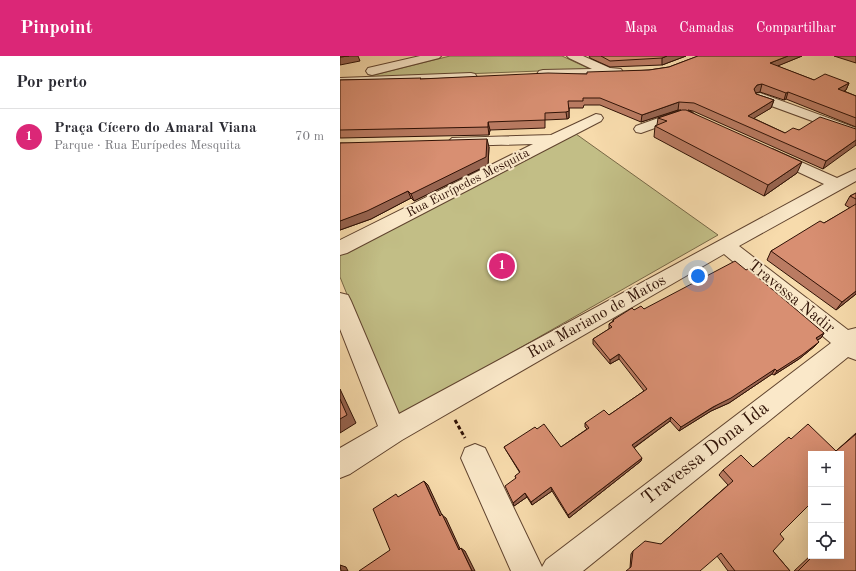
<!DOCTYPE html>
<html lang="pt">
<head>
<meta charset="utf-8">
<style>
	body { margin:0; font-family:"Old Standard TT",serif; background:#f2f2f3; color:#2b2b33 }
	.controls { position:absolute; right:12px; bottom:12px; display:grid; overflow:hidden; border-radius:0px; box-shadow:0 4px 16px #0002 }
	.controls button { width:36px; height:36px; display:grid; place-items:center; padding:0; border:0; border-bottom:1px solid #e1e1e2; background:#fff; color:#2b2b33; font:20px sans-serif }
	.you { position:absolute; left:358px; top:220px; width:14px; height:14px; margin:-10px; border:3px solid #fff; border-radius:50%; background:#1a73e8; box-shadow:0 0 0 6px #1a73e833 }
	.badge { display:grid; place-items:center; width:26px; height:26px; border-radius:50%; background:#db2777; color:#fff; font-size:13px; font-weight:700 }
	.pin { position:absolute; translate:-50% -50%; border:2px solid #fff; box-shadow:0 1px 4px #0006 }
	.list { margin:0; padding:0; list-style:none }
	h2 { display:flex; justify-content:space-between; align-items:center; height:52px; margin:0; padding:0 16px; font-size:17px }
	h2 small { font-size:13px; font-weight:400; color:#7c7c81 }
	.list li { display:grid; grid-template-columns:26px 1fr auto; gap:12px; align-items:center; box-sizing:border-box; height:56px; padding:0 16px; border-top:1px solid #e1e1e2 }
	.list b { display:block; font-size:15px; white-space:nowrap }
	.list p { margin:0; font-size:13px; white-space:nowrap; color:#7c7c81 }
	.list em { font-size:13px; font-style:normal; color:#7c7c81 }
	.icon { flex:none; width:22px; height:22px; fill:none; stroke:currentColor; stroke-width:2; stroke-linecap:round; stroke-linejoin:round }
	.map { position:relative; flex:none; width:516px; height:515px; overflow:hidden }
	header { display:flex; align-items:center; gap:24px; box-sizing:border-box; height:56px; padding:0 20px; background:#db2777; color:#fff }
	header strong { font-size:19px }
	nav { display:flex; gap:22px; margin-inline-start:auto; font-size:14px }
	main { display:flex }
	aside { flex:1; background:#fff }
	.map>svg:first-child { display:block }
	.green { fill:#c2be86; stroke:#786846 }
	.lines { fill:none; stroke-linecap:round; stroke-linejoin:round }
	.minor-casing { stroke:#61442f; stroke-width:2 }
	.path { stroke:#2f1105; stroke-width:3; stroke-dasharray:4 2.5; stroke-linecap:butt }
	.minor { fill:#fae8c9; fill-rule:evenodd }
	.wall { fill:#ba7b62; stroke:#2f1105 }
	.shaded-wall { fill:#976450; stroke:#2f1105 }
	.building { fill:#d88f72; stroke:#2f1105 }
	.labels { text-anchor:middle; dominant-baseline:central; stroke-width:4; stroke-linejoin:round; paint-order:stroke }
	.far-street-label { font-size:13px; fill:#2f1105; stroke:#fae8c9 }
	.street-label { font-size:16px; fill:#2f1105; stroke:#fae8c9 }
	.near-street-label { font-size:19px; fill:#2f1105; stroke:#fae8c9 }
</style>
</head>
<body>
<header>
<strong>Pinpoint</strong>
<nav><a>Mapa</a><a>Camadas</a><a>Compartilhar</a></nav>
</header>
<main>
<aside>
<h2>Por perto<small></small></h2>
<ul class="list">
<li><span class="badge">1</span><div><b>Praça Cícero do Amaral Viana</b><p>Parque · Rua Eurípedes Mesquita</p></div><em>70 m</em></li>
</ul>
</aside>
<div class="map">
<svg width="516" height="515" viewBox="0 0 516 515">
	<rect width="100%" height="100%" fill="#f7dbac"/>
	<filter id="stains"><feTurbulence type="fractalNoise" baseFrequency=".005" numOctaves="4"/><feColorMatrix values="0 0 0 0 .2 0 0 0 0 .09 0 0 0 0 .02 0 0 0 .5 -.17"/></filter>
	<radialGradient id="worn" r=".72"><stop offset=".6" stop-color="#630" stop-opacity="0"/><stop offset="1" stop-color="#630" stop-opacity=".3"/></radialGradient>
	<g class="green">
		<path d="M 110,0 L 222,0 L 250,13 L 22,22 Z"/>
		<path d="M 236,78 L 378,179 L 57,362 L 0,221 L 0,198 Z"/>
	</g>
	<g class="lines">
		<defs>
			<g id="minor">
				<path d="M 80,0 L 101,0 L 99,2 L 32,19 L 28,18 L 26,15 L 28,12 Z"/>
				<path d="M 227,0 L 243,0 L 270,12 L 281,13 L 283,16 L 281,19 L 277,20 L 203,22 L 199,21 L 197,18 L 199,15 L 203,14 L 252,13 L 229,2 Z"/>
				<path d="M 131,17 L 135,18 L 137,21 L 135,24 L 0,30 L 0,22 Z"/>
				<path d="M 420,37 L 516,72 L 516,81 L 415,44 L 413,41 L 415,38 Z"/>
				<path d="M 338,55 L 352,56 L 354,59 L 352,62 L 340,63 L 301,77 L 296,76 L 294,73 L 296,70 Z"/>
				<path d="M 256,58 L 261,59 L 263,62 L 261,65 L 7,197 L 0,199 L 0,184 L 193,88 L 117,90 L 112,88 L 109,85 L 112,82 L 211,79 Z"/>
				<path d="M 432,93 L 497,122 L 516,113 L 516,125 L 399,190 L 508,274 L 516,272 L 516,304 L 508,301 L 243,515 L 171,515 L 121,402 L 125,392 L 135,388 L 145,392 L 202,511 L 206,504 L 491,287 L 384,198 L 62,384 L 10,418 L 0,422 L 0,392 L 38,370 L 0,273 L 0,237 L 8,239 L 11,245 L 59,358 L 484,128 L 426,101 L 424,98 L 426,95 Z"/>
			</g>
		</defs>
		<use href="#minor" class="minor-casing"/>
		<path class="path" d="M 115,364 L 125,382"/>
		<use href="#minor" class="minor"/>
	</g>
	<g class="wall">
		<path d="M 249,0 L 346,0 L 322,9 L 270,11 L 250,2 Z"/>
		<path d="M 358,0 L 462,0 L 437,10 L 474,24 L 509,27 L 506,34 L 504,35 L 516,40 L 516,71 L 446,43 L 444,44 L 420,36 L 415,36 L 416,38 L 434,44 L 431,52 L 413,62 L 445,77 L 459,74 L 516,73 L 483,113 L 353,55 L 348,54 L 457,117 L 424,140 L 314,81 L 315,70 L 317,69 L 318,62 L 341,54 L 338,54 L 301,66 L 260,49 L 244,49 L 243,52 L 229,52 L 229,62 L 227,63 L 205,64 L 205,72 L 150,74 L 149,79 L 0,82 L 0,24 L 81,23 L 247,18 L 309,14 L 329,11 Z"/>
		<path d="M 494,0 L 516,0 L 516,7 Z"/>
		<path d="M 0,87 L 149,91 L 148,109 L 74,145 L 71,142 L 31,163 L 0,174 Z"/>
		<path d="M 516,137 L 516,238 L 496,254 L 427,204 L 431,195 L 484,167 L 510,152 L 505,149 L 510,140 Z"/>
		<path d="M 304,253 L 484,277 L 481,282 L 477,284 L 479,286 L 475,290 L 459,303 L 434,319 L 432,318 L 389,347 L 371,355 L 339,375 L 330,365 L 294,392 L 301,405 L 229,462 L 212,435 L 192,449 L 187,441 L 174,450 L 176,422 L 175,420 L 180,417 L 164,391 L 197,373 L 221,391 L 247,373 L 245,371 L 245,367 L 269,359 L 304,335 L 279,303 L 270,308 L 253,288 L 253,283 L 269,273 L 269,268 L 272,266 L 273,264 L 294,254 Z"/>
		<path d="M 516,377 L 516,515 L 454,515 L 471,499 L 471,500 L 501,500 L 501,398 L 471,398 L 471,449 L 470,448 L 440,478 L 433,495 L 450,515 L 388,515 L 377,500 L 290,512 L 291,498 L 293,495 L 321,488 L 388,429 L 379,419 L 383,414 L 413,411 L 451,383 L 496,395 Z"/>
	</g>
	<g class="shaded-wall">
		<path d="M 9,0 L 18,0 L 20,5 L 0,9 L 0,1 Z"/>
		<path d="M 327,0 L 346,0 L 322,9 L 322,2 Z"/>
		<path d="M 448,0 L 462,0 L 428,14 L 430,7 Z"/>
		<path d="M 509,27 L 506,34 L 495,40 L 498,33 Z"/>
		<path d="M 422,28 L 420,36 L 415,37 L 414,33 L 417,29 Z"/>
		<path d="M 448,36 L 446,43 L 444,44 L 446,37 Z"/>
		<path d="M 434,44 L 431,52 L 406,67 L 408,60 Z"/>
		<path d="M 339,46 L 338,54 L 301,66 L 302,59 Z"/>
		<path d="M 229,52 L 229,62 L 227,63 L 226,56 Z"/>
		<path d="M 148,66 L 150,74 L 149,79 L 148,71 Z"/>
		<path d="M 147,83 L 149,91 L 148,109 L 74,145 L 71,138 Z"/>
		<path d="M 516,84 L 516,89 L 483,113 L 486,105 Z"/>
		<path d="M 462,106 L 457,117 L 424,140 L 428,129 Z"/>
		<path d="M 68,135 L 71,142 L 31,163 L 0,174 L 0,165 Z"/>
		<path d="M 516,235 L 516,238 L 496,254 L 502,246 Z"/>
		<path d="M 484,277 L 481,282 L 472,287 L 476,282 Z"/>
		<path d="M 479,286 L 475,290 L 459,303 L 434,319 L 437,315 Z"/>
		<path d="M 279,298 L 279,303 L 270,308 L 270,304 Z"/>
		<path d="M 435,313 L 432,318 L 389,347 L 371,355 L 339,375 L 341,371 Z"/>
		<path d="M 0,333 L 16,367 L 0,377 Z"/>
		<path d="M 331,361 L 330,365 L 292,393 L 292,389 Z"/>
		<path d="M 302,402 L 301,405 L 229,462 L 228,459 Z"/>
		<path d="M 84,425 L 88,429 L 102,459 L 106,462 L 122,497 L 119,494 L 100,460 Z"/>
		<path d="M 211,431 L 212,435 L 192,449 L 191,446 Z"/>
		<path d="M 185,437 L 187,441 L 174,450 L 173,447 Z"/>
		<path d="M 121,492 L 125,495 L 135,515 L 132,515 Z"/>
		<path d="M 0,509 L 6,511 L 8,515 L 1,515 Z"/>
	</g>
	<g class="building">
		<path d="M 0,0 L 9,0 L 0,1 Z"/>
		<path d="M 261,0 L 327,0 L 322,2 L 270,5 Z"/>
		<path d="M 358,0 L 448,0 L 430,7 L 474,24 L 485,18 L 509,27 L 498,33 L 516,40 L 516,62 L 448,36 L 446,37 L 422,28 L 417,29 L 414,33 L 416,38 L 434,44 L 408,60 L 445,77 L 453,72 L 459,74 L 480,61 L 516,73 L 516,84 L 486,105 L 354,47 L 339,46 L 302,59 L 260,42 L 243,42 L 243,45 L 228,45 L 229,55 L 226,56 L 205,57 L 205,64 L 148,66 L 148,71 L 0,74 L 0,24 L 81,22 L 80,23 L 208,17 L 247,18 L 247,16 L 309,14 L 329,11 Z"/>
		<path d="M 342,54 L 346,54 L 462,106 L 428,129 L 315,70 L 327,65 L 318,62 Z"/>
		<path d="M 147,83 L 146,101 L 71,138 L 68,135 L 27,155 L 0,165 L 0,87 Z"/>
		<path d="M 516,137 L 516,143 L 510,140 Z"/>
		<path d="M 516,148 L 516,235 L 502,246 L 431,195 L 480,165 L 484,167 Z"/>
		<path d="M 395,205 L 406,214 L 408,213 L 484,277 L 476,282 L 479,286 L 462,299 L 437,315 L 435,313 L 391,342 L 373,351 L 341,371 L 331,361 L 292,389 L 302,402 L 228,459 L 211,431 L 191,446 L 185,437 L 173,447 L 165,430 L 176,422 L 175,420 L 180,416 L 164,391 L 195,371 L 197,373 L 204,368 L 221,391 L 249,372 L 245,367 L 264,354 L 269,359 L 307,333 L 279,298 L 270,304 L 253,283 L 272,271 L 269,268 L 274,265 L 273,264 L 292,252 L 294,254 L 301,250 L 304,253 Z"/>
		<path d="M 0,343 L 7,359 L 0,363 Z"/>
		<path d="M 468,368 L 496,395 L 516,378 L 516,515 L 458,515 L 473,500 L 501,500 L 501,473 L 503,471 L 501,469 L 501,398 L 471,398 L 471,447 L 440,478 L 444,483 L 433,495 L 450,515 L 395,515 L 381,497 L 360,515 L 286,515 L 291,511 L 293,495 L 305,485 L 321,488 L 393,425 L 383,414 L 401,399 L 413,411 L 449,381 L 451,383 Z"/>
		<path d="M 84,425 L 100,460 L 102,458 L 119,494 L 121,492 L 132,515 L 19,515 L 50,494 L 33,453 L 56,438 L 58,441 Z"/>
	</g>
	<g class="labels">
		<g class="far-street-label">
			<text transform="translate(128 127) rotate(-27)">Rua Eurípedes Mesquita</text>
		</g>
		<g class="street-label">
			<text transform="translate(451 241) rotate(39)">Travessa Nadir</text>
			<text transform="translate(257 261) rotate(-29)">Rua Mariano de Matos</text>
		</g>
		<g class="near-street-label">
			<text transform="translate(366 398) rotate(-38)">Travessa Dona Ida</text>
		</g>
	</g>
	<rect width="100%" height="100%" filter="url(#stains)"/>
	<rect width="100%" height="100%" fill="url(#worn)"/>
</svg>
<div class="controls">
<button>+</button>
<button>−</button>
<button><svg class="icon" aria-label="locate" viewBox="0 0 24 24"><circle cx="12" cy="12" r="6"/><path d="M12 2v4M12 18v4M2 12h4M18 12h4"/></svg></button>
</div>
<div class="you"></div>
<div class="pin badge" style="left:162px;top:210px">1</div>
</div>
</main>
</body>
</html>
